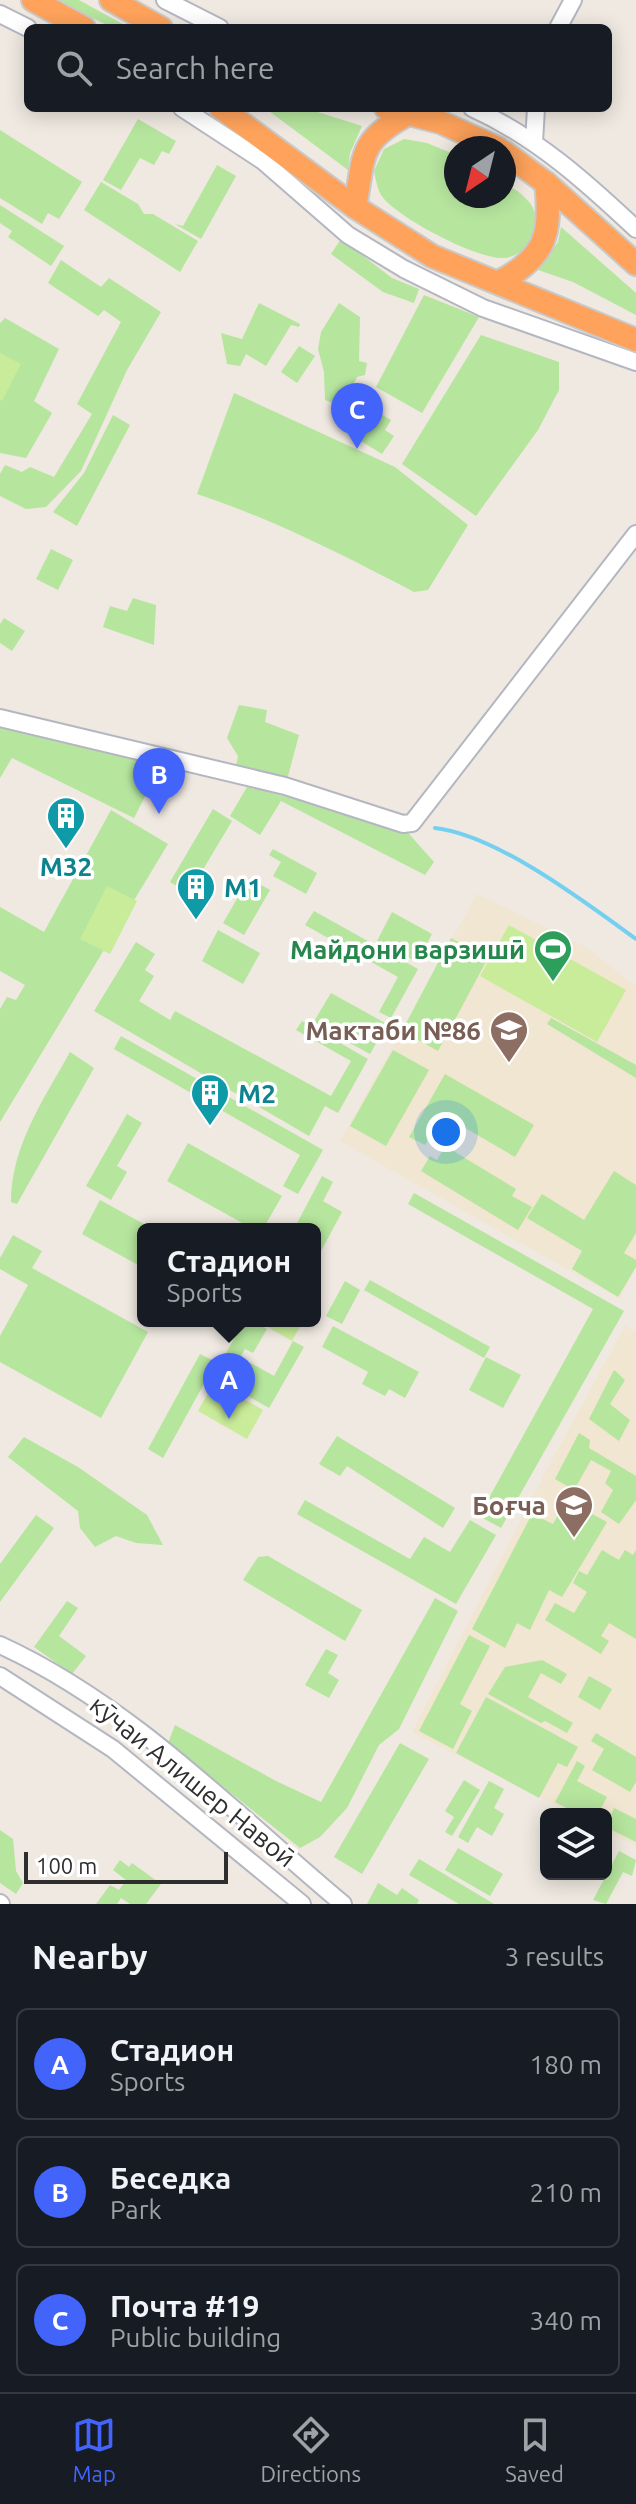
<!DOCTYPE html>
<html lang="en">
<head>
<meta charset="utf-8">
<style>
	body { margin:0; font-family:Ubuntu,sans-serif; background:#242831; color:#f1f3f6 }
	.controls { position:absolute; right:24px; bottom:24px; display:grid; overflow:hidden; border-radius:12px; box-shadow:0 4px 20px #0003 }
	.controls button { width:72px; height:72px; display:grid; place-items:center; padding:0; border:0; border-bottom:2px solid #363941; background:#171b24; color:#f1f3f6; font:40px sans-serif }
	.compass { position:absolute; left:444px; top:136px; width:72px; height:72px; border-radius:50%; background:#171b24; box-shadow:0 4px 20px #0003; rotate:215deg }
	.scale { position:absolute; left:24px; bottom:20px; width:204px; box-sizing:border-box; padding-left:8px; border:4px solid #2e2e2e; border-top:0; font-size:22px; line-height:28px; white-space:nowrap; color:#2e2e2e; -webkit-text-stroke:6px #fff; paint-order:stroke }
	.you { position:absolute; left:446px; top:1132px; width:28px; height:28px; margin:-20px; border:6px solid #fff; border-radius:50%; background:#1a73e8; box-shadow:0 0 0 12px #1a73e833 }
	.badge { display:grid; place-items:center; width:52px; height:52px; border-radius:50%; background:#4264fb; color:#fff; font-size:26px; font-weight:700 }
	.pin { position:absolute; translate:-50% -66px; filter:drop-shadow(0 2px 4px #0008) }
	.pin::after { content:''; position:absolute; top:42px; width:28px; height:24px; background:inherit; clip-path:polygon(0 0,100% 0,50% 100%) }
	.popup { position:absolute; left:137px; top:1223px; width:184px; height:104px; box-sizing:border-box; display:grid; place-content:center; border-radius:12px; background:#171b24; filter:drop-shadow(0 2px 6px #0005); font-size:26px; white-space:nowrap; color:#9ea1a6 }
	.popup b { font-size:30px; color:#f1f3f6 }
	.popup::after { content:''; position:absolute; left:50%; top:100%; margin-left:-16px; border:16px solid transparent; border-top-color:#171b24 }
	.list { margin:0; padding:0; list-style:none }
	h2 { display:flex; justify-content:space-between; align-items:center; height:104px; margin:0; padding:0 32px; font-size:34px }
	h2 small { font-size:26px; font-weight:400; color:#9ea1a6 }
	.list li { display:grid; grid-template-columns:52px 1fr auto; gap:24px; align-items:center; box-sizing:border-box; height:112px; margin:0 16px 16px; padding:0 16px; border:2px solid #363941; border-radius:12px }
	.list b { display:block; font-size:30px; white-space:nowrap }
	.list p { margin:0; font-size:26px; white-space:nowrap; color:#9ea1a6 }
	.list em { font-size:26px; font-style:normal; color:#9ea1a6 }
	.icon { flex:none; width:44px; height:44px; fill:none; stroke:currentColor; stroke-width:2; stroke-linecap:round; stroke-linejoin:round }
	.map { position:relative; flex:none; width:636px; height:1904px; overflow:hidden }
	.search { position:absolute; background:#171b24; box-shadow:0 4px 20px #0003; left:24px; right:24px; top:24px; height:88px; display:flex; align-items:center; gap:20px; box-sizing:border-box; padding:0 28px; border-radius:12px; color:#9ea1a6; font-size:30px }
	.sheet { height:488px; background:#171b24 }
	nav { display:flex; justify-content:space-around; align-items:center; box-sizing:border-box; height:112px; border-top:2px solid #363941; background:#171b24; font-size:22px; color:#9ea1a6 }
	nav a { display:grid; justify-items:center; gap:4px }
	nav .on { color:#4264fb }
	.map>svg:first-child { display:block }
	.education { fill:#f0e6d1 }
	.green { fill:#b6e59e }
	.pitch { fill:#c9ec9a }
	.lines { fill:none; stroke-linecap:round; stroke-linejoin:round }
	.stream { stroke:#75cff0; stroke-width:4 }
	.minor-casing { stroke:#b4b7c1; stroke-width:20 }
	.highway-casing { stroke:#c9c9c9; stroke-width:26 }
	.minor { stroke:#fff; stroke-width:16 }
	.highway { stroke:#ffa35c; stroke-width:22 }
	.labels { text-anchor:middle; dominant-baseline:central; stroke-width:7; stroke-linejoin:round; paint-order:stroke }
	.culture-label { font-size:26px; font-weight:bold; fill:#0d838f; stroke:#fff; text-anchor:start }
	.leisure-label { font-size:26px; font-weight:bold; fill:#27864d; stroke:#fff; text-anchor:end }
	.education-label { font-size:26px; font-weight:bold; fill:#785e54; stroke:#fff; text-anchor:end }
	.street-label { font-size:26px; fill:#2e2e2e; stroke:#fff }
</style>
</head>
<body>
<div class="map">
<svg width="636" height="1904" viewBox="0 0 636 1904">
	<rect width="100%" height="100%" fill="#efe9e1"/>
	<g class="education">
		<path d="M 477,894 L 586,947 L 636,987 L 636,1265 L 620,1299 L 340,1141 Z"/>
		<path d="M 625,1326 L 636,1332 L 636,1846 L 606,1831 L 606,1814 L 573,1814 L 412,1732 L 553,1458 Z"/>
	</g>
	<g class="green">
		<path d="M 55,0 L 79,0 L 130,28 L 113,28 Z"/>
		<path d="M 265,108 L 305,108 L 362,126 L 350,153 L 348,170 Z"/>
		<path d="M 138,119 L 176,141 L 169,154 L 162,151 L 154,165 L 140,158 L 121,190 L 103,180 Z"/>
		<path d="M 0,130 L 82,182 L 59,219 L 48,213 L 42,224 L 0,198 Z"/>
		<path d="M 404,139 L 427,143 L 456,155 L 456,196 L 504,196 L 504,182 C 514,189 525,195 532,206 C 544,228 526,260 499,258 C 470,255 405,221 385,200 C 378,193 376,181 374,171 L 384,149 Z"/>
		<path d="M 217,165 L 236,176 L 201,239 L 175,224 L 183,226 Z"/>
		<path d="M 101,182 L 138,204 L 144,214 L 153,214 L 198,241 L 180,272 L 84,210 Z"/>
		<path d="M 0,205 L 64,246 L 51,266 L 8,237 L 12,231 L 0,223 Z"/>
		<path d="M 561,227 L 636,293 L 636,315 L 573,282 L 538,270 L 558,242 Z"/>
		<path d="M 341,239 L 392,278 L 419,289 L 414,303 L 383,292 L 331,254 Z"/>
		<path d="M 61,260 L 101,287 L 109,278 L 161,312 L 127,370 L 81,471 L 46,507 L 26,509 L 0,496 L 0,474 L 5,465 L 22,472 L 30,467 L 54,477 L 92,414 L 77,404 L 121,322 L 104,310 L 98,316 L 48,283 Z"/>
		<path d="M 424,295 L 479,317 L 422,413 L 376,387 Z"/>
		<path d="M 259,303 L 300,324 L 299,327 L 291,325 L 266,366 L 246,354 L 240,366 L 227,364 L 221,333 L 242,339 Z"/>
		<path d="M 339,303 L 360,317 L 359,361 L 367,363 L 365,375 L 357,377 L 343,407 L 325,400 L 324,372 L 318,349 L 321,332 Z"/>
		<path d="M 5,318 L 59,349 L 34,401 L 52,413 L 26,458 L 0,453 L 0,323 Z"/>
		<path d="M 481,335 L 559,362 L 559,390 L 538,430 L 476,516 L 402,464 Z"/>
		<path d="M 299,346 L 315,356 L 297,383 L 281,372 Z"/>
		<path d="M 234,393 L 395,467 L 468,525 L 428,590 L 414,592 C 343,555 273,519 197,494 Z"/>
		<path d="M 362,411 L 375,419 L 379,413 L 391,420 L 385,430 L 394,436 L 382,454 L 348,433 Z"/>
		<path d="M 113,415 L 130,425 L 77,526 L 53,512 L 84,473 Z"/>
		<path d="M 51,549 L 73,560 L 58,590 L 36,579 Z"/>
		<path d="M 133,598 L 156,605 L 154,645 L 103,627 L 110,606 L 127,611 Z"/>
		<path d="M 4,618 L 25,631 L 12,651 L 0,643 L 0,624 Z"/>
		<path d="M 239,705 L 267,710 L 265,722 L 299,735 L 287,780 L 235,770 L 238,756 L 227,738 Z"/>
		<path d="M 0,723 L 162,763 L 134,818 L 12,758 L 0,778 Z"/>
		<path d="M 247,787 L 402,826 L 434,862 L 425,875 L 281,801 L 260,835 L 230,816 Z"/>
		<path d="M 213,809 L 232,821 L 189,893 L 170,882 Z"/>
		<path d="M 111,810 L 168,844 L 0,1122 L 0,1009 L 7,997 L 16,1000 L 25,985 L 0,971 L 0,907 L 44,932 Z"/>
		<path d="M 273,849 L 317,873 L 306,894 L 273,876 L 281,862 L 269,855 Z"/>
		<path d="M 249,878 L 270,890 L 244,935 L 223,923 Z"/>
		<path d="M 314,911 L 418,969 L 391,1018 L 379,1012 L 398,977 L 305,925 Z"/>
		<path d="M 392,912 L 432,934 L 417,962 L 377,941 Z"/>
		<path d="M 218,930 L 260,953 L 243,984 L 202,961 Z"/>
		<path d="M 451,938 L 488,958 L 438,1051 L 402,1031 Z"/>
		<path d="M 136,942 L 155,954 L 145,970 L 154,976 L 139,1001 L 170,1020 L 175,1011 L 331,1096 L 351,1061 L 296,1030 L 302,1021 L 368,1059 L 338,1113 L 325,1106 L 309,1136 L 94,1011 Z"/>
		<path d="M 331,993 L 387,1024 L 370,1054 L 313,1023 Z"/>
		<path d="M 551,1018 L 636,1065 L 636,1078 L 547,1024 Z"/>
		<path d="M 121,1036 L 323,1150 L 298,1194 L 283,1186 L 300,1155 L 114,1049 Z"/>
		<path d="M 393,1050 L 429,1070 L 386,1146 L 350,1126 Z"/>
		<path d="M 70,1052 L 94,1068 L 17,1204 L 11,1202 C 11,1146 44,1099 70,1052 Z"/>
		<path d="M 445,1074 L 534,1125 L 515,1157 L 443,1115 L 425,1145 L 409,1137 Z"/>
		<path d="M 127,1114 L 142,1123 L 117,1166 L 127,1172 L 111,1200 L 86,1186 Z"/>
		<path d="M 188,1143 L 282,1196 L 263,1229 L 253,1229 L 167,1181 Z"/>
		<path d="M 445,1146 L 516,1189 L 512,1196 L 532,1207 L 518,1230 L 421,1171 L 430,1156 L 437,1160 Z"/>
		<path d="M 614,1171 L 636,1185 L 636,1233 L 624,1253 L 636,1260 L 636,1267 L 618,1297 L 572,1269 L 582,1251 L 527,1218 L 542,1194 L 584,1220 Z"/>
		<path d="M 322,1176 L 333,1182 L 323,1201 L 342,1212 L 321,1251 L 315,1248 L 315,1229 L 294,1229 Z"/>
		<path d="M 414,1193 L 624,1311 L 501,1528 L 479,1516 L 593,1309 L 408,1204 Z"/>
		<path d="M 100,1200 L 153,1229 L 143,1229 L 143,1256 L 138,1265 L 82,1234 Z"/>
		<path d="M 13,1235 L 42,1251 L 32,1268 L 148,1332 L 101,1418 L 0,1362 L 0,1336 L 28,1285 L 0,1269 L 0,1258 Z"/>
		<path d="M 370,1280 L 490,1347 L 484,1358 L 364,1290 Z"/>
		<path d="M 345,1281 L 360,1290 L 342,1324 L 326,1316 Z"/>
		<path d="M 244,1321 L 253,1321 L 267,1329 L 253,1353 L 245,1349 L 231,1372 L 239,1377 L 249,1362 L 274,1376 L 293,1341 L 304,1347 L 269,1408 L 213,1376 Z"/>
		<path d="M 333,1326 L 419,1372 L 405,1398 L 389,1389 L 385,1396 L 362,1384 L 368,1372 L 322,1347 Z"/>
		<path d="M 200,1354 L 216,1362 L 163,1458 L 148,1449 Z"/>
		<path d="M 486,1357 L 521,1375 L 503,1408 L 469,1390 Z"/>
		<path d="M 614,1370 L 625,1380 L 610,1404 L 630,1420 L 619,1441 L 589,1419 Z"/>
		<path d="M 579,1433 L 590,1440 L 589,1448 L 636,1476 L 636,1500 L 619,1524 L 601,1512 L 613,1490 L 605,1483 L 611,1471 L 591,1460 L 574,1490 L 555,1479 Z"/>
		<path d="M 337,1436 L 455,1508 L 443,1528 L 347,1466 L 340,1476 L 319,1464 Z"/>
		<path d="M 24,1437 L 78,1467 L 147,1515 L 163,1545 L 136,1543 L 116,1536 L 95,1547 L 80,1528 L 78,1511 L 8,1457 Z"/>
		<path d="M 305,1500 L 410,1559 L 424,1537 L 450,1552 L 470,1520 L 496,1535 L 456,1604 L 297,1514 Z"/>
		<path d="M 566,1500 L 607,1522 L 562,1597 L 549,1590 L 530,1630 L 517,1623 L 505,1648 L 472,1629 L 532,1514 L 553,1524 Z"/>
		<path d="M 36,1515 L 54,1528 L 0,1602 L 0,1564 Z"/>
		<path d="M 602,1550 L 619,1560 L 625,1550 L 633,1555 L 636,1550 L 636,1639 L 609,1623 L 601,1636 L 609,1641 L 601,1654 L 545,1620 L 555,1603 L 574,1613 L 587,1592 L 573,1583 L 579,1571 L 587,1575 Z"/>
		<path d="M 268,1556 L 362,1610 L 345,1641 L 243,1580 L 258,1557 Z"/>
		<path d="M 435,1598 L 458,1611 L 399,1729 L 379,1745 L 347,1808 L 320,1837 L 300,1848 L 168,1743 L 175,1725 L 276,1781 L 321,1802 Z"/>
		<path d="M 67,1601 L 78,1608 L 59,1636 L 86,1656 L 72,1674 L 34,1647 Z"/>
		<path d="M 469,1635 L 490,1646 L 460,1704 L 472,1711 L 453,1749 L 419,1731 Z"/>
		<path d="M 326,1649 L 338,1655 L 328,1673 L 339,1680 L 329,1698 L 305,1685 Z"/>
		<path d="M 542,1660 L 567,1674 L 561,1684 L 541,1673 L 528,1697 L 573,1723 L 567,1733 L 545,1721 L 541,1723 L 488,1694 L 505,1667 Z"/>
		<path d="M 589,1676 L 612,1689 L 600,1710 L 578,1697 Z"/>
		<path d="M 486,1697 L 578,1747 L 567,1767 L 558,1763 L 539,1798 L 456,1753 Z"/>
		<path d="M 596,1733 L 636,1757 L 636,1782 L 630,1792 L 592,1770 L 604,1749 L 591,1741 Z"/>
		<path d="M 400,1743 L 429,1759 L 362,1874 L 334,1857 Z"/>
		<path d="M 577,1761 L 585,1766 L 577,1781 L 607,1797 L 598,1814 L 578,1814 L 555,1802 Z"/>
		<path d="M 464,1780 L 480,1790 L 452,1836 L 445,1832 L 454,1817 L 445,1811 Z"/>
		<path d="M 489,1781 L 504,1789 L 494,1808 L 504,1814 L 492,1836 L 477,1827 L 468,1843 L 458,1837 Z"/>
		<path d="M 614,1808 L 636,1819 L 636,1842 L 606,1827 Z"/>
		<path d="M 0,1830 L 13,1839 L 16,1871 L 23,1883 L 16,1894 L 0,1883 Z"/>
		<path d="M 458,1848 L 503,1874 L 490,1896 L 445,1870 Z"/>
		<path d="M 619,1851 L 636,1860 L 632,1876 L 623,1872 L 606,1904 L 593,1900 Z"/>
		<path d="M 419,1859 L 494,1904 L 459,1904 L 409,1875 Z"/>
		<path d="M 120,1860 L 129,1867 L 132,1863 L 161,1884 L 146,1904 L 130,1904 L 121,1898 L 117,1904 L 96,1904 L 110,1885 L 119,1890 L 126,1880 L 113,1870 Z"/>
		<path d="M 378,1883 L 397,1895 L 402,1888 L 419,1900 L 417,1904 L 367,1904 Z"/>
	</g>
	<g class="pitch">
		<path d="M 0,353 L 21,364 L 2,401 L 0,400 Z"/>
		<path d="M 107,886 L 137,901 L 110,954 L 80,939 Z"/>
		<path d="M 509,925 L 626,990 L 597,1042 L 480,976 Z"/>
		<path d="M 257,1321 L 303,1321 L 292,1341 Z"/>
		<path d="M 214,1382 L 263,1410 L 247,1439 L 198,1411 Z"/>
	</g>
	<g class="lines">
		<path class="stream" d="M 435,828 C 497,835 585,902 636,939"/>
		<defs>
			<g id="minor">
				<path d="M 165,0 L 220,28"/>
				<path d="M 0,14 L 28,28"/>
				<path d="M 558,28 L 573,0"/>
				<path d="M 182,108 L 263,161 L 348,235 L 404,269 L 483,308 L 636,362"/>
				<path d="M 472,108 C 536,137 585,181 636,229"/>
				<path d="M 534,142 L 536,108"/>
				<path d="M 0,718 L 285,786 L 403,824 L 412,823 L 636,534"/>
				<path d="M 0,1645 C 131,1705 234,1813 343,1904"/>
				<path d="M 0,1676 L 113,1749 L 302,1904"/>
				<path d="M 0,1903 L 1,1904"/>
			</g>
			<g id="highway">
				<path d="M 33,0 L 84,28"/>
				<path d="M 111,0 L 161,28"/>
				<path d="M 221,108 L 355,207 L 432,256 L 636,340"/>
				<path d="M 386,108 L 440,122 L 498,148"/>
				<path d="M 504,152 L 546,183 L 636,264"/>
				<path d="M 355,207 C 365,155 357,142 408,114"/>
				<path d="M 499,282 C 546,257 552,234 546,183"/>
			</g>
		</defs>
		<use href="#minor" class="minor-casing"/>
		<use href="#highway" class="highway-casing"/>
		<use href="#minor" class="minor"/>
		<use href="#highway" class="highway"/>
	</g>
	<defs>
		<symbol id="building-pin" viewBox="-11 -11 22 30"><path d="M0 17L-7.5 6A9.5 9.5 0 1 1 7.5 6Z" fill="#0f9aa8" stroke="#fff"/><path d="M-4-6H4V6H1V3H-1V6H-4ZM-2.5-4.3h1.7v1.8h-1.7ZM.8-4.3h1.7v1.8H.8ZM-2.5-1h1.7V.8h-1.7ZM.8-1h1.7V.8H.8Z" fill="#fff"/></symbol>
		<symbol id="stadium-pin" viewBox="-11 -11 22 30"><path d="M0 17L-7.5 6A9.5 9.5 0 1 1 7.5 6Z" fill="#2e9e5b" stroke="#fff"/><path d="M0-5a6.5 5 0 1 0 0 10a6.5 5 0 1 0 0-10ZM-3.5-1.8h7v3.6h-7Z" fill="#fff"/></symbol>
		<symbol id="school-pin" viewBox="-11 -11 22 30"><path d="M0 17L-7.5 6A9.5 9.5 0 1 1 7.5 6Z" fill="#8d6e63" stroke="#fff"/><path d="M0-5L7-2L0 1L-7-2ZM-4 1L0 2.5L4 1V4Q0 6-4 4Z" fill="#fff"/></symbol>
	</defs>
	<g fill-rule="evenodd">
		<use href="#building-pin" x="44" y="794" width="44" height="60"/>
		<use href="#building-pin" x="174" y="865" width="44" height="60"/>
		<use href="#stadium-pin" x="531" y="927" width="44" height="60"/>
		<use href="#school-pin" x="487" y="1008" width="44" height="60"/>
		<use href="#building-pin" x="188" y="1071" width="44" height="60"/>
		<use href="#school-pin" x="552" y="1483" width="44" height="60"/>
	</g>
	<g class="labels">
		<g class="culture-label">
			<text x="66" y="866" text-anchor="middle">М32</text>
			<text x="224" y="887">M1</text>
			<text x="238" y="1093">М2</text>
		</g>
		<g class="leisure-label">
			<text x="525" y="949">Майдони варзишӣ</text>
		</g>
		<g class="education-label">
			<text x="481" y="1030">Мактаби №86</text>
			<text x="546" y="1505">Боғча</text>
		</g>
		<g class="street-label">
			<text transform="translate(193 1781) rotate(39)">кӯчаи Алишер Навоӣ</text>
		</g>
	</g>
</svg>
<div class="controls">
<button><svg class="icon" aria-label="layers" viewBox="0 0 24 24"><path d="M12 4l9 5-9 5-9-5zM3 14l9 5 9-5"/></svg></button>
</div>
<svg class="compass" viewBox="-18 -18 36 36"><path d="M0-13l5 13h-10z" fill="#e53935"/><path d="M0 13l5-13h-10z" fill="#9ea1a6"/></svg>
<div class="scale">100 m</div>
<div class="you"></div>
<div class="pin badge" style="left:229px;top:1419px">A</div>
<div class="popup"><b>Стадион</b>Sports</div>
<div class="pin badge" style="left:159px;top:814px">B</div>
<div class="pin badge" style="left:357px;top:449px">C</div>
<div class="search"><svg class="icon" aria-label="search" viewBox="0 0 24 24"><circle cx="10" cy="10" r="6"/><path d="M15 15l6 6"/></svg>Search here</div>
</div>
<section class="sheet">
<h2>Nearby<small>3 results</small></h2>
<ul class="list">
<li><span class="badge">A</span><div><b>Стадион</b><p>Sports</p></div><em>180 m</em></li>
<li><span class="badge">B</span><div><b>Беседка</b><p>Park</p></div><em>210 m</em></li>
<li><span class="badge">C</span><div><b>Почта #19</b><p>Public building</p></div><em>340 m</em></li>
</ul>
</section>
<nav>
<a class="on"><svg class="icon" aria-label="map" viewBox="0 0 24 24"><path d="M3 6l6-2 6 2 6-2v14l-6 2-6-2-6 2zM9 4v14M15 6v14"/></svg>Map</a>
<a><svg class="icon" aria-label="directions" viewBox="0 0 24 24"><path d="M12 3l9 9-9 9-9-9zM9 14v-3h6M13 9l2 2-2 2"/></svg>Directions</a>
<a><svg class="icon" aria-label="saved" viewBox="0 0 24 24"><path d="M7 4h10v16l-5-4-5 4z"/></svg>Saved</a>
</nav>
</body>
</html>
